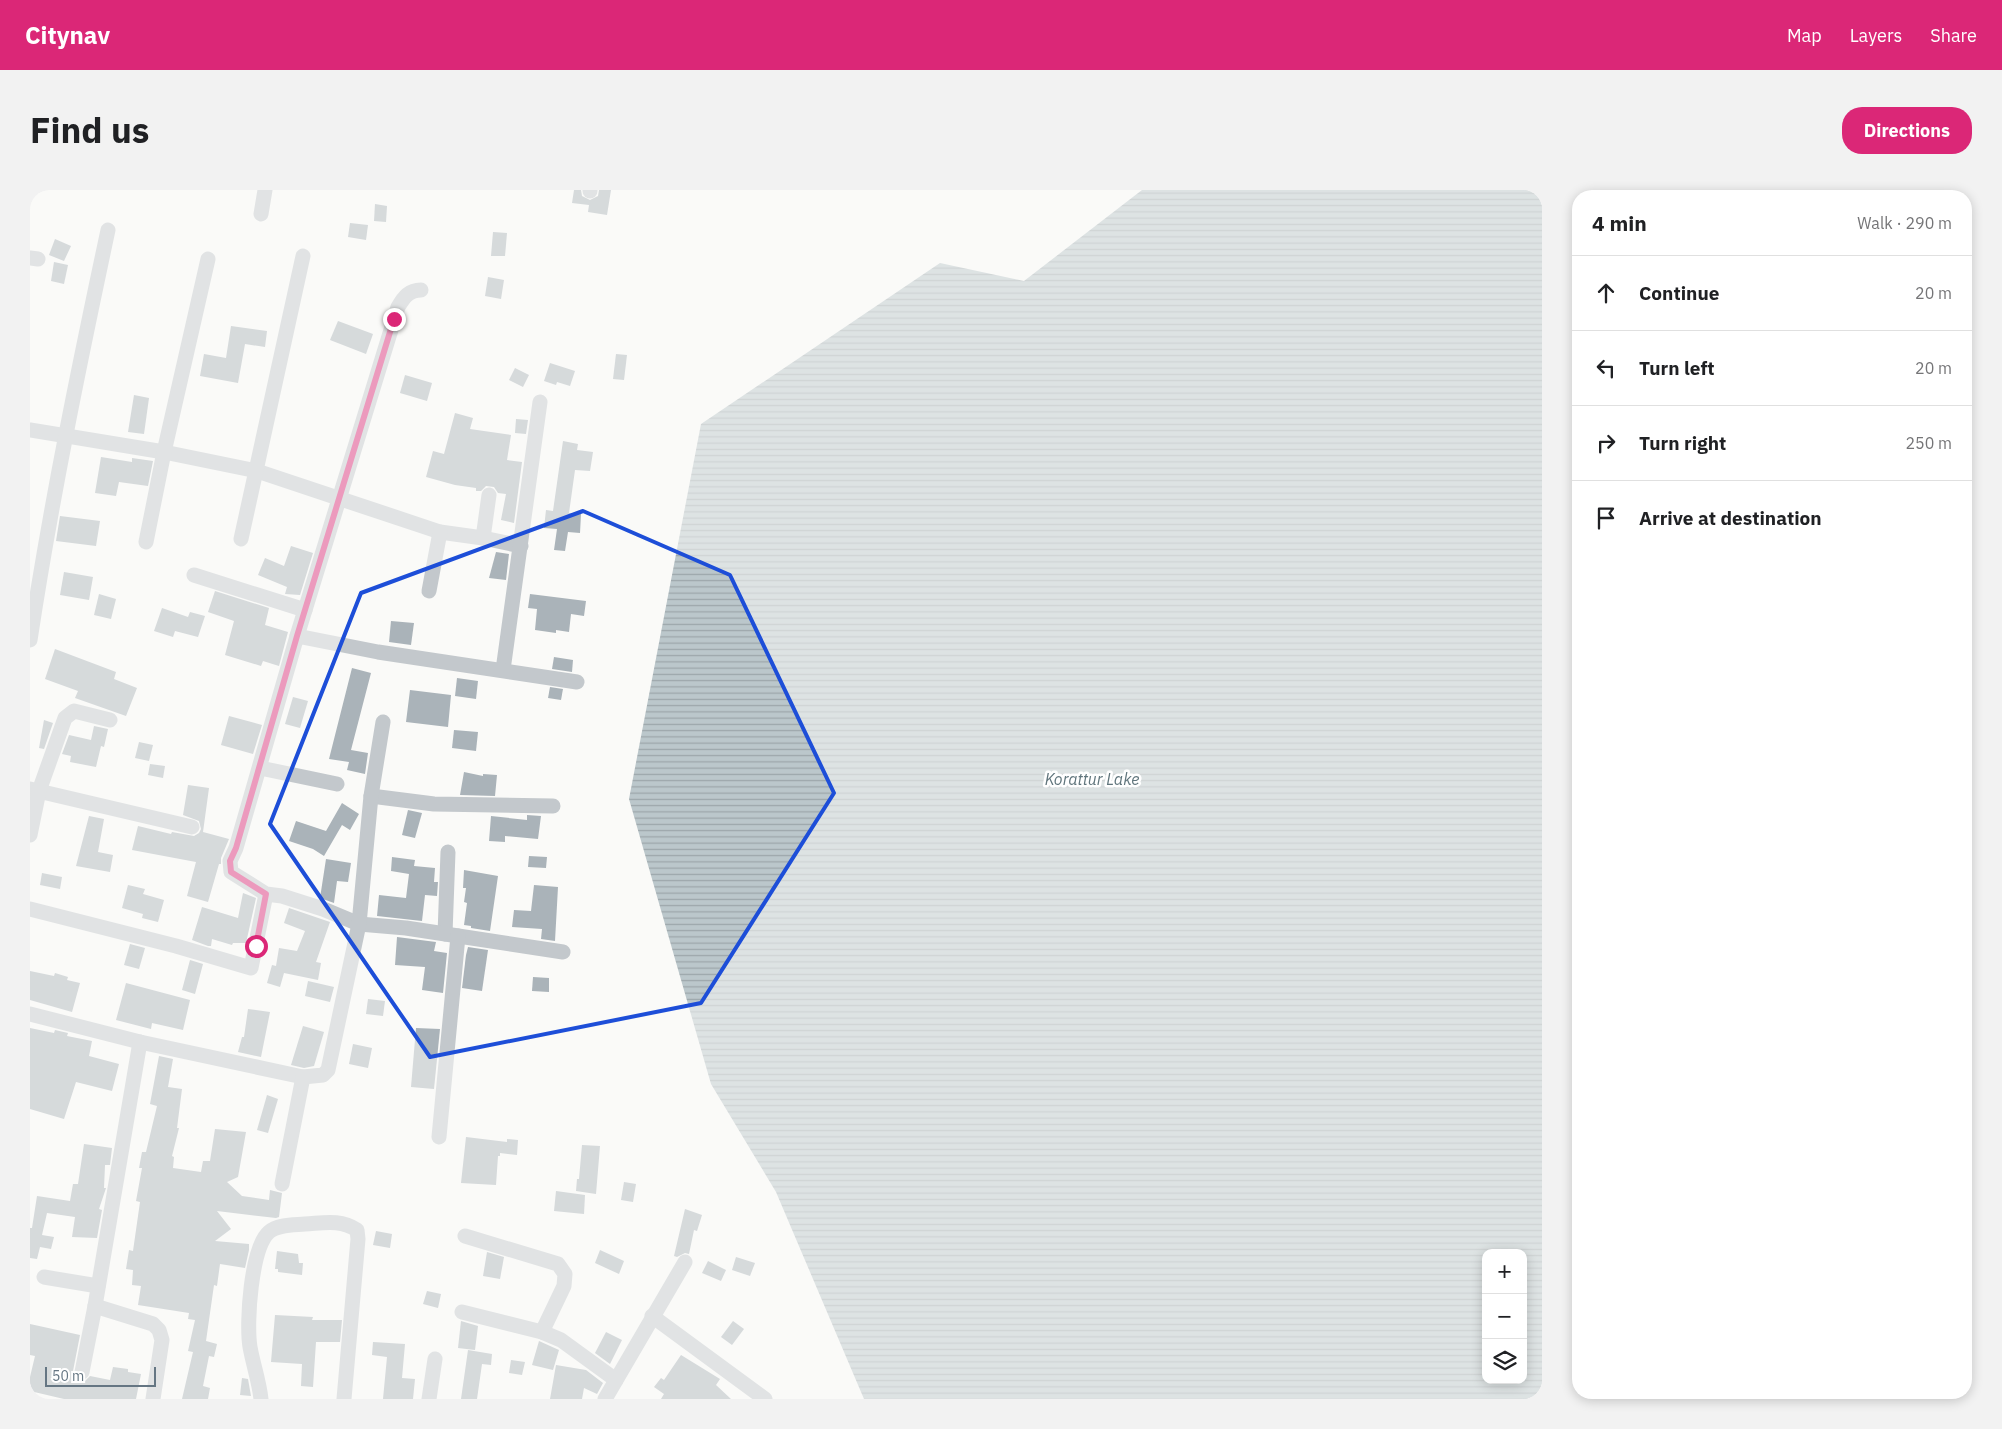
<!DOCTYPE html>
<html lang="en">
<head>
<meta charset="utf-8">
<style>
	body { margin:0; font-family:"IBM Plex Sans",sans-serif; background:#f2f2f2; color:#202124 }
	.controls { position:absolute; right:15px; bottom:15px; display:grid; overflow:hidden; border-radius:10px; box-shadow:0 2px 12px #0003 }
	.controls button { width:45px; height:45px; display:grid; place-items:center; padding:0; border:0; border-bottom:1px solid #e0e0e0; background:#fff; color:#202124; font:25px sans-serif }
	.scale { position:absolute; left:15px; bottom:12px; width:111px; box-sizing:border-box; padding-left:5px; border:2px solid #657683; border-top:0; font-size:14px; line-height:18px; white-space:nowrap; color:#657683; -webkit-text-stroke:4px #fff; paint-order:stroke }
	.stop { position:absolute; width:15px; height:15px; margin:-11px; border:4px solid #db2777; border-radius:50%; background:#fff }
	.stop.end { background:#db2777; border-color:#fff; box-shadow:0 1px 5px #0008 }
	.list { margin:0; padding:0; list-style:none }
	h2 { display:flex; justify-content:space-between; align-items:center; height:65px; margin:0; padding:0 20px; font-size:21px }
	h2 small { font-size:16px; font-weight:400; color:#757577 }
	.list li { display:grid; grid-template-columns:32px 1fr auto; gap:15px; align-items:center; box-sizing:border-box; height:75px; padding:0 20px; border-top:1px solid #e0e0e0 }
	.list b { display:block; font-size:19px; white-space:nowrap }
	.list em { font-size:16px; font-style:normal; color:#757577 }
	.icon { flex:none; width:28px; height:28px; fill:none; stroke:currentColor; stroke-width:2; stroke-linecap:round; stroke-linejoin:round }
	.map { position:relative; flex:none; width:1512px; height:1209px; overflow:hidden; border-radius:20px }
	header { display:flex; align-items:center; gap:30px; box-sizing:border-box; height:70px; padding:0 25px; background:#db2777; color:#fff }
	header strong { font-size:24px }
	nav { display:flex; gap:28px; margin-inline-start:auto; font-size:18px }
	.intro { display:flex; align-items:center; justify-content:space-between; box-sizing:border-box; height:120px; padding:0 30px }
	h1 { margin:0; font-size:35px }
	.button { padding:12px 22px; border-radius:20px; background:#db2777; color:#fff; font-size:18px; font-weight:700 }
	main { display:flex; gap:30px; padding:0 30px }
	aside { flex:1; background:#fff; border-radius:20px; box-shadow:0 2px 12px #0003 }
	.map>svg:first-child { display:block }
	.water { fill:url(#water-rules); fill-rule:evenodd }
	.building { fill:#aab3b9 }
	.lines { fill:none; stroke-linecap:round; stroke-linejoin:round }
	.minor { stroke:#c3c8cc; stroke-width:15 }
	.route { stroke:#db2777; stroke-width:6 }
	.marked { fill:none; stroke:#1d4ed8; stroke-width:4; stroke-linejoin:round }
	.labels { text-anchor:middle; dominant-baseline:central; stroke-width:5; stroke-linejoin:round; paint-order:stroke }
	.water-label { font-size:16px; font-style:italic; fill:#60757c; stroke:#fff }
</style>
</head>
<body>
<header>
<strong>Citynav</strong>
<nav><a>Map</a><a>Layers</a><a>Share</a></nav>
</header>
<div class="intro"><h1>Find us</h1><a class="button">Directions</a></div>
<main>
<div class="map">
<svg width="1512" height="1209" viewBox="0 0 1512 1209">
	<defs>
		<pattern id="water-rules" width="6" height="5" patternUnits="userSpaceOnUse" patternTransform="scale(1.25)"><rect width="6" height="5" fill="#bbc7cb"/><path d="M0 2.5h6" fill="none" stroke="#9ca6aa"/></pattern>
	</defs>
	<rect width="100%" height="100%" fill="#fafaf8"/>
	<path class="water" d="M 1112,0 L 1512,0 L 1512,1209 L 834,1209 L 746,1002 L 681,894 L 599,609 L 671,234 L 910,73 L 994,91 ZM 1456,1063 L 1493,1063 L 1493,1190 L 1456,1190 Z"/>
	<g class="building">
		<path d="M 544,0 L 551,0 L 552,6 L 560,10 L 568,6 L 569,0 L 581,0 L 577,25 L 558,22 L 559,15 L 542,13 Z"/>
		<path d="M 345,14 L 357,16 L 356,32 L 344,31 Z"/>
		<path d="M 320,33 L 338,35 L 336,50 L 318,47 Z"/>
		<path d="M 463,42 L 477,43 L 475,66 L 461,66 Z"/>
		<path d="M 25,49 L 41,56 L 34,71 L 19,65 Z"/>
		<path d="M 24,72 L 38,75 L 34,94 L 21,91 Z"/>
		<path d="M 458,87 L 474,90 L 471,109 L 455,106 Z"/>
		<path d="M 308,131 L 343,144 L 336,164 L 300,150 Z"/>
		<path d="M 201,136 L 237,141 L 235,157 L 215,154 L 208,193 L 170,186 L 174,164 L 196,168 Z"/>
		<path d="M 586,164 L 597,165 L 594,190 L 583,189 Z"/>
		<path d="M 520,173 L 545,181 L 540,196 L 527,192 L 526,195 L 514,191 Z"/>
		<path d="M 485,178 L 499,185 L 493,197 L 479,190 Z"/>
		<path d="M 375,185 L 402,193 L 397,211 L 370,203 Z"/>
		<path d="M 104,205 L 119,208 L 114,244 L 98,242 Z"/>
		<path d="M 425,223 L 443,228 L 440,239 L 481,245 L 477,270 L 492,272 L 484,333 L 471,330 L 476,304 L 468,303 L 464,297 L 456,296 L 451,301 L 446,301 L 446,298 L 425,295 L 396,287 L 403,261 L 414,264 Z"/>
		<path d="M 486,229 L 498,230 L 496,244 L 485,243 Z"/>
		<path d="M 533,251 L 548,254 L 547,260 L 563,262 L 560,281 L 545,280 L 539,323 L 551,324 L 550,343 L 538,342 L 535,361 L 524,360 L 527,339 L 514,338 L 516,320 L 523,321 Z"/>
		<path d="M 71,267 L 102,272 L 102,268 L 123,271 L 118,296 L 89,292 L 86,306 L 65,303 Z"/>
		<path d="M 30,326 L 70,331 L 66,356 L 26,351 Z"/>
		<path d="M 261,356 L 283,363 L 270,405 L 255,404 L 257,397 L 228,385 L 235,368 L 254,376 Z"/>
		<path d="M 466,362 L 479,364 L 476,390 L 459,388 Z"/>
		<path d="M 34,382 L 63,387 L 59,410 L 30,405 Z"/>
		<path d="M 185,401 L 239,418 L 235,435 L 258,442 L 249,476 L 233,471 L 231,476 L 195,465 L 204,431 L 178,422 Z"/>
		<path d="M 69,404 L 86,409 L 81,429 L 64,425 Z"/>
		<path d="M 500,404 L 556,411 L 554,426 L 541,424 L 539,442 L 526,440 L 526,443 L 505,440 L 507,419 L 498,418 Z"/>
		<path d="M 132,418 L 158,427 L 160,422 L 175,426 L 168,447 L 145,441 L 143,447 L 124,441 Z"/>
		<path d="M 361,431 L 384,433 L 381,455 L 359,452 Z"/>
		<path d="M 25,459 L 86,482 L 84,489 L 107,498 L 96,526 L 45,508 L 48,501 L 15,489 Z"/>
		<path d="M 524,467 L 543,470 L 542,482 L 522,479 Z"/>
		<path d="M 322,478 L 341,483 L 321,560 L 338,563 L 335,584 L 317,580 L 319,572 L 299,569 Z"/>
		<path d="M 427,488 L 448,491 L 446,509 L 425,506 Z"/>
		<path d="M 520,497 L 533,499 L 531,510 L 518,508 Z"/>
		<path d="M 380,500 L 421,505 L 418,537 L 376,532 Z"/>
		<path d="M 263,507 L 278,511 L 270,538 L 255,534 Z"/>
		<path d="M 199,526 L 232,535 L 223,564 L 191,555 Z"/>
		<path d="M 14,530 L 23,533 L 14,559 L 9,558 Z"/>
		<path d="M 64,536 L 78,539 L 74,557 L 71,556 L 66,577 L 40,572 L 41,566 L 32,564 L 39,545 L 61,550 Z"/>
		<path d="M 424,540 L 448,542 L 446,561 L 422,558 Z"/>
		<path d="M 109,552 L 123,555 L 119,571 L 105,568 Z"/>
		<path d="M 120,574 L 135,576 L 133,588 L 118,585 Z"/>
		<path d="M 434,582 L 453,586 L 453,584 L 467,585 L 465,606 L 430,605 Z"/>
		<path d="M 158,595 L 179,598 L 173,642 L 199,649 L 191,668 L 191,674 L 189,674 L 178,712 L 157,706 L 166,672 L 102,660 L 108,636 L 141,644 L 142,642 L 164,646 L 169,643 L 171,639 L 169,631 L 153,625 Z"/>
		<path d="M 312,613 L 329,624 L 320,640 L 312,635 L 294,666 L 283,659 L 259,651 L 266,631 L 296,641 Z"/>
		<path d="M 378,620 L 392,623 L 385,648 L 372,645 Z"/>
		<path d="M 497,625 L 511,626 L 508,649 L 475,646 L 475,652 L 459,651 L 461,626 L 497,630 Z"/>
		<path d="M 59,626 L 74,629 L 68,662 L 83,665 L 80,682 L 46,676 Z"/>
		<path d="M 499,666 L 517,667 L 516,678 L 498,677 Z"/>
		<path d="M 362,667 L 385,670 L 384,676 L 405,678 L 404,692 L 408,692 L 407,706 L 395,705 L 392,731 L 347,726 L 349,705 L 376,708 L 379,684 L 361,681 Z"/>
		<path d="M 296,669 L 321,673 L 318,692 L 307,691 L 304,713 L 290,708 Z"/>
		<path d="M 434,680 L 468,686 L 460,741 L 441,738 L 441,736 L 434,735 L 437,713 L 434,712 L 436,698 L 433,698 Z"/>
		<path d="M 12,683 L 32,687 L 30,699 L 10,695 Z"/>
		<path d="M 98,695 L 115,699 L 113,704 L 134,710 L 128,732 L 112,728 L 113,724 L 92,718 Z"/>
		<path d="M 504,695 L 528,697 L 525,751 L 511,749 L 512,739 L 482,737 L 484,720 L 501,721 Z"/>
		<path d="M 213,703 L 226,708 L 216,753 L 203,753 L 202,755 L 182,749 L 181,756 L 178,756 L 162,750 L 172,717 L 208,728 Z"/>
		<path d="M 259,718 L 300,732 L 286,772 L 291,773 L 288,790 L 254,783 L 250,797 L 237,793 L 242,775 L 246,776 L 249,758 L 267,761 L 275,741 L 254,733 Z"/>
		<path d="M 367,747 L 406,752 L 404,761 L 417,763 L 413,803 L 392,800 L 395,777 L 365,775 Z"/>
		<path d="M 100,754 L 115,758 L 109,779 L 94,775 Z"/>
		<path d="M 438,757 L 458,760 L 452,801 L 432,798 L 436,765 Z"/>
		<path d="M 160,770 L 173,774 L 165,804 L 152,800 Z"/>
		<path d="M 0,781 L 24,786 L 25,783 L 38,787 L 37,790 L 50,793 L 42,822 L 0,810 Z"/>
		<path d="M 503,787 L 519,788 L 519,802 L 502,801 Z"/>
		<path d="M 278,791 L 304,797 L 300,812 L 275,806 Z"/>
		<path d="M 96,793 L 160,810 L 153,840 L 122,833 L 121,839 L 86,830 Z"/>
		<path d="M 338,809 L 355,811 L 353,826 L 336,824 Z"/>
		<path d="M 218,819 L 240,822 L 231,867 L 208,862 L 212,847 L 214,847 Z"/>
		<path d="M 273,836 L 294,842 L 284,876 L 274,878 L 261,875 Z"/>
		<path d="M 0,838 L 24,843 L 25,840 L 38,843 L 37,846 L 62,851 L 59,866 L 89,874 L 82,901 L 46,892 L 34,929 L 0,919 Z"/>
		<path d="M 386,838 L 410,839 L 404,899 L 381,897 Z"/>
		<path d="M 323,854 L 342,858 L 338,878 L 319,874 Z"/>
		<path d="M 129,866 L 143,869 L 138,897 L 152,899 L 147,938 L 149,938 L 142,966 L 144,967 L 143,978 L 171,982 L 173,971 L 180,971 L 185,939 L 216,942 L 208,987 L 197,992 L 212,1006 L 239,1010 L 240,1000 L 252,1003 L 249,1027 L 246,1028 L 187,1021 L 201,1039 L 185,1051 L 219,1054 L 219,1060 L 215,1078 L 190,1074 L 187,1096 L 184,1095 L 176,1151 L 187,1154 L 184,1167 L 179,1166 L 173,1196 L 180,1198 L 178,1209 L 152,1209 L 163,1162 L 158,1161 L 165,1130 L 158,1129 L 159,1123 L 108,1115 L 111,1096 L 102,1095 L 103,1080 L 96,1079 L 99,1060 L 103,1061 L 110,1012 L 106,1011 L 112,978 L 109,978 L 112,962 L 116,962 L 127,916 L 120,914 Z"/>
		<path d="M 237,905 L 248,909 L 238,943 L 227,940 Z"/>
		<path d="M 436,947 L 477,952 L 477,949 L 488,950 L 487,965 L 470,963 L 470,966 L 468,966 L 466,995 L 431,993 Z"/>
		<path d="M 54,954 L 82,958 L 80,975 L 75,975 L 74,998 L 76,998 L 69,1019 L 72,1020 L 67,1048 L 42,1047 L 45,1027 L 17,1023 L 12,1045 L 24,1047 L 21,1059 L 10,1057 L 7,1069 L 0,1068 L 0,1038 L 2,1038 L 7,1006 L 40,1011 L 43,994 L 48,994 Z"/>
		<path d="M 552,955 L 570,956 L 566,1004 L 546,1001 L 547,989 L 549,989 Z"/>
		<path d="M 594,992 L 606,994 L 603,1012 L 591,1010 Z"/>
		<path d="M 526,1001 L 555,1005 L 554,1024 L 524,1021 Z"/>
		<path d="M 655,1019 L 672,1025 L 667,1041 L 664,1040 L 659,1064 L 655,1063 L 647,1067 L 644,1066 Z"/>
		<path d="M 346,1041 L 362,1044 L 360,1058 L 343,1055 Z"/>
		<path d="M 570,1060 L 594,1071 L 589,1084 L 565,1073 Z"/>
		<path d="M 247,1061 L 268,1064 L 269,1073 L 273,1073 L 272,1085 L 248,1082 L 248,1079 L 245,1079 Z"/>
		<path d="M 457,1062 L 474,1067 L 470,1089 L 453,1086 Z"/>
		<path d="M 706,1067 L 725,1073 L 720,1086 L 702,1080 Z"/>
		<path d="M 678,1071 L 696,1080 L 691,1091 L 672,1083 Z"/>
		<path d="M 397,1101 L 411,1104 L 408,1118 L 393,1114 Z"/>
		<path d="M 245,1125 L 283,1127 L 282,1130 L 312,1130 L 310,1152 L 286,1152 L 283,1197 L 271,1196 L 272,1174 L 241,1172 Z"/>
		<path d="M 431,1131 L 448,1136 L 445,1160 L 428,1158 Z"/>
		<path d="M 703,1131 L 714,1139 L 702,1155 L 691,1147 Z"/>
		<path d="M 0,1134 L 50,1145 L 43,1181 L 46,1189 L 50,1191 L 55,1191 L 60,1186 L 80,1190 L 83,1177 L 98,1179 L 98,1182 L 111,1184 L 106,1209 L 34,1209 L 0,1201 L 0,1187 L 5,1166 L 0,1165 Z"/>
		<path d="M 576,1142 L 592,1150 L 580,1174 L 565,1163 Z"/>
		<path d="M 509,1151 L 529,1160 L 523,1180 L 502,1175 Z"/>
		<path d="M 343,1152 L 375,1154 L 372,1188 L 385,1189 L 383,1209 L 353,1209 L 357,1167 L 342,1165 Z"/>
		<path d="M 438,1160 L 462,1164 L 461,1175 L 452,1174 L 447,1209 L 431,1209 Z"/>
		<path d="M 651,1165 L 690,1189 L 686,1195 L 701,1209 L 631,1209 L 634,1204 L 624,1197 L 631,1188 L 634,1190 Z"/>
		<path d="M 481,1170 L 495,1172 L 492,1185 L 479,1183 Z"/>
		<path d="M 526,1175 L 556,1180 L 573,1193 L 567,1204 L 554,1198 L 552,1209 L 520,1209 Z"/>
		<path d="M 212,1188 L 218,1189 L 221,1206 L 210,1205 Z"/>
	</g>
	<g class="lines">
		<g class="minor">
			<path d="M 560,1 L 560,0"/>
			<path d="M 231,24 L 235,0"/>
			<path d="M 0,68 L 8,69"/>
			<path d="M 0,240 L 134,262 L 227,281 L 410,342 L 453,348 L 491,356"/>
			<path d="M 453,348 L 459,305"/>
			<path d="M 211,349 L 273,66"/>
			<path d="M 116,352 L 134,262 L 178,69"/>
			<path d="M 164,385 L 275,420"/>
			<path d="M 399,401 L 410,342"/>
			<path d="M 267,446 L 368,117 C 374,107 379,100 391,100"/>
			<path d="M 0,450 C 21,312 49,176 78,40"/>
			<path d="M 473,480 L 510,212"/>
			<path d="M 230,578 L 307,594"/>
			<path d="M 0,599 L 162,637"/>
			<path d="M 341,606 L 404,614 L 523,616"/>
			<path d="M 0,645 L 9,601 L 35,528 L 44,521 L 80,530"/>
			<path d="M 0,719 L 146,756 L 221,778 L 236,704"/>
			<path d="M 415,744 L 418,662"/>
			<path d="M 533,762 L 376,738 L 329,734 L 293,719 L 252,706 L 236,704 L 201,682 L 200,671 L 206,658 L 267,446 L 348,462 L 547,492"/>
			<path d="M 0,824 L 110,852 L 273,887 L 293,885 L 298,880 L 329,734 L 341,606 L 353,532"/>
			<path d="M 409,947 L 428,746"/>
			<path d="M 252,994 L 273,887"/>
			<path d="M 435,1046 L 528,1074 L 535,1084 L 534,1096 L 512,1142"/>
			<path d="M 14,1087 L 68,1096"/>
			<path d="M 65,1116 L 123,1134 L 129,1140 L 132,1150 L 123,1209"/>
			<path d="M 432,1122 L 512,1142 L 531,1150 L 586,1190"/>
			<path d="M 622,1126 L 735,1209"/>
			<path d="M 52,1182 L 65,1116 L 110,852"/>
			<path d="M 231,1209 C 229,1191 223,1174 220,1157 C 216,1133 221,1058 239,1042 C 248,1034 264,1035 275,1034 C 294,1033 310,1029 327,1040 L 328,1049 L 314,1209"/>
			<path d="M 399,1209 L 405,1169"/>
			<path d="M 575,1209 L 655,1072"/>
		</g>
	</g>
	<g class="lines">
		<path class="route" d="M 226,756 L 236,704 L 201,682 L 200,671 L 206,658 L 267,446 L 364,129"/>
	</g>
	<path d="M0 0H1512V1209H0ZM 553,321 L 700,385 L 804,603 L 671,813 L 400,867 L 240,634 L 331,403 Z" fill="#fafaf8" fill-opacity=".55" fill-rule="evenodd"/>
	<path class="marked" d="M 553,321 L 700,385 L 804,603 L 671,813 L 400,867 L 240,634 L 331,403 Z"/>
	<g class="labels">
		<g class="water-label">
			<text x="1062" y="589">Korattur Lake</text>
		</g>
	</g>
</svg>
<div class="controls">
<button>+</button>
<button>−</button>
<button><svg class="icon" aria-label="layers" viewBox="0 0 24 24"><path d="M12 4l9 5-9 5-9-5zM3 14l9 5 9-5"/></svg></button>
</div>
<div class="scale">50 m</div>
<div class="stop" style="left:226px;top:756px"></div>
<div class="stop end" style="left:364px;top:129px"></div>
</div>
<aside>
<h2>4 min<small>Walk · 290 m</small></h2>
<ul class="list">
<li><svg class="icon" aria-label="ahead" viewBox="0 0 24 24"><path d="M12 20V5M6 11l6-6 6 6"/></svg><div><b>Continue</b></div><em>20 m</em></li>
<li><svg class="icon" aria-label="left" viewBox="0 0 24 24"><path d="M17 20v-9H6M10 6l-5 5 5 5"/></svg><div><b>Turn left</b></div><em>20 m</em></li>
<li><svg class="icon" aria-label="right" viewBox="0 0 24 24"><path d="M7 20v-9h11M14 6l5 5-5 5"/></svg><div><b>Turn right</b></div><em>250 m</em></li>
<li><svg class="icon" aria-label="arrive" viewBox="0 0 24 24"><path d="M6 21V4h12l-3 4 3 4H6"/></svg><div><b>Arrive at destination</b></div></li>
</ul>
</aside>
</main>
</body>
</html>
